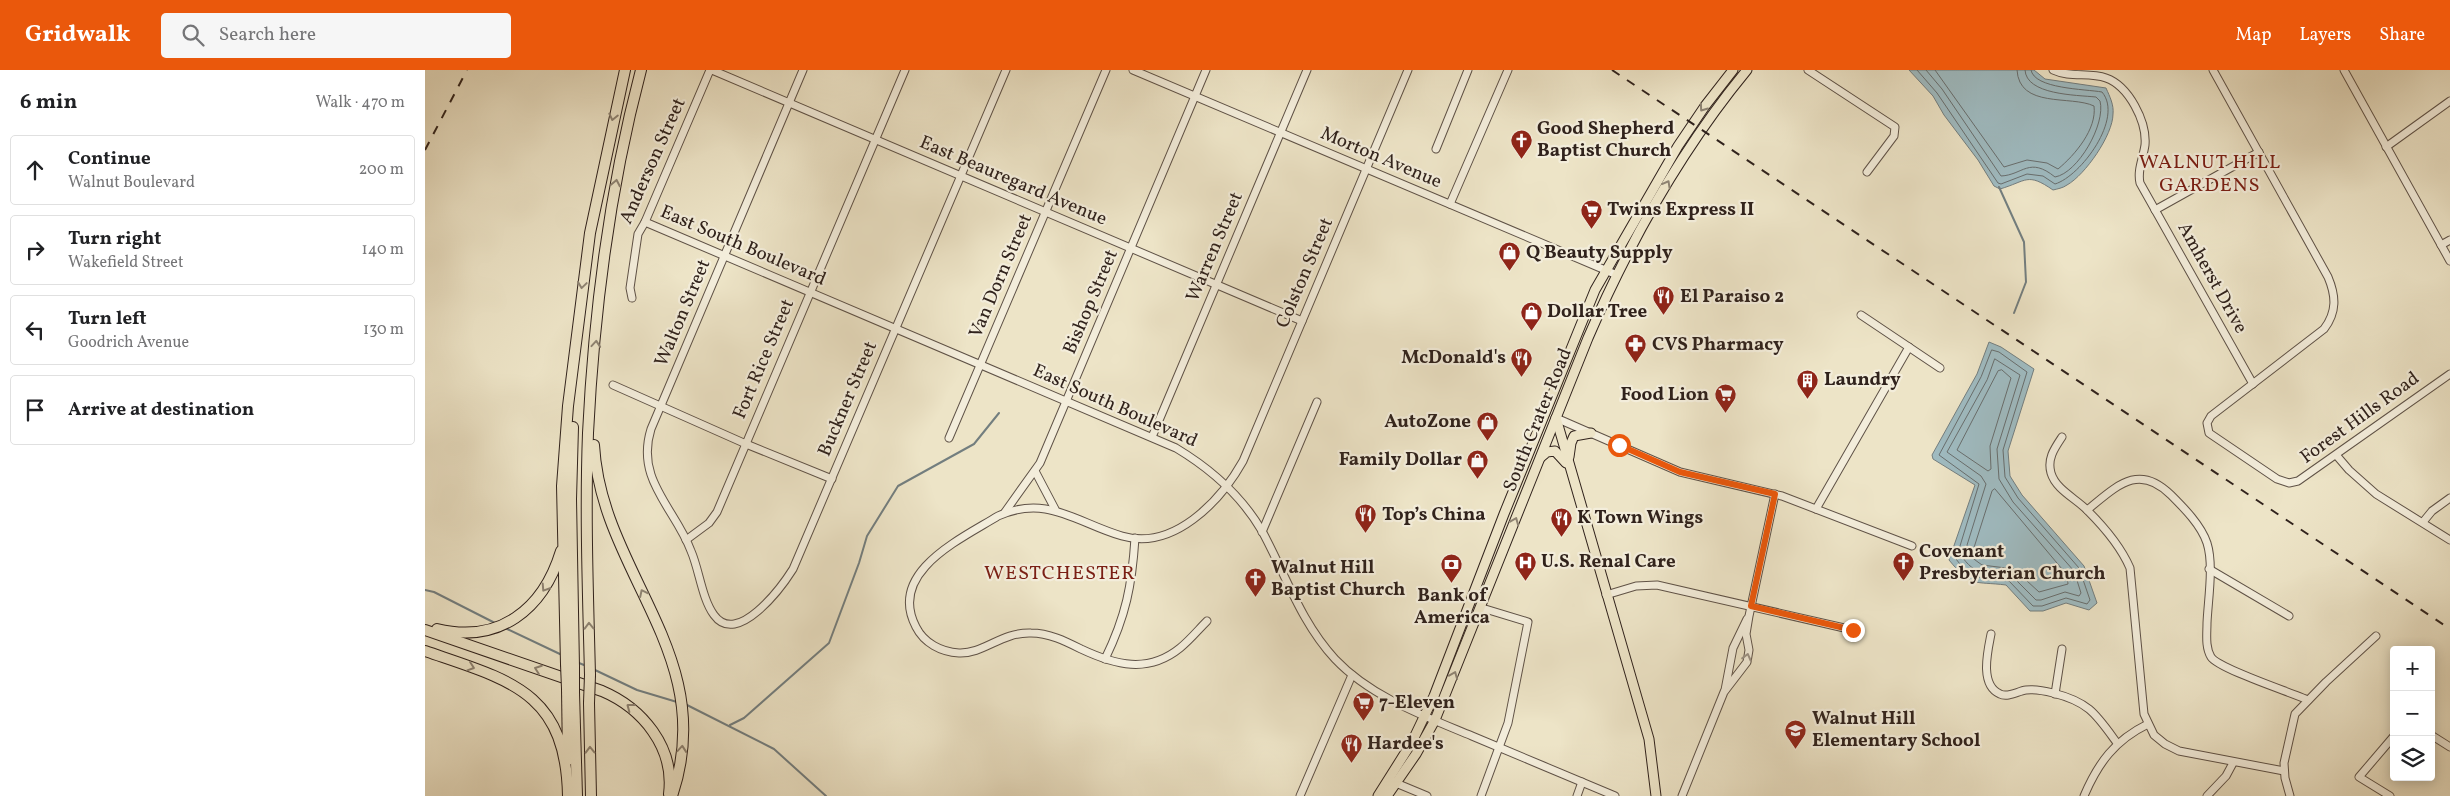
<!DOCTYPE html>
<html lang="en">
<head>
<meta charset="utf-8">
<style>
	body { margin:0; font-family:Vollkorn,serif; background:#f6f6f6; color:#202124 }
	.controls { position:absolute; right:15px; bottom:15px; display:grid; overflow:hidden; border-radius:5px; box-shadow:0 2px 12px #0003 }
	.controls button { width:45px; height:45px; display:grid; place-items:center; padding:0; border:0; border-bottom:1px solid #e0e0e0; background:#fff; color:#202124; font:25px sans-serif }
	.stop { position:absolute; width:15px; height:15px; margin:-11px; border:4px solid #ea580c; border-radius:50%; background:#fff }
	.stop.end { background:#ea580c; border-color:#fff; box-shadow:0 1px 5px #0008 }
	.list { margin:0; padding:0; list-style:none }
	h2 { display:flex; justify-content:space-between; align-items:center; height:65px; margin:0; padding:0 20px; font-size:21px }
	h2 small { font-size:16px; font-weight:400; color:#757577 }
	.list li { display:grid; grid-template-columns:32px 1fr auto; gap:15px; align-items:center; box-sizing:border-box; height:70px; margin:0 10px 10px; padding:0 10px; border:1px solid #e0e0e0; border-radius:5px }
	.list b { display:block; font-size:19px; white-space:nowrap }
	.list p { margin:0; font-size:16px; white-space:nowrap; color:#757577 }
	.list em { font-size:16px; font-style:normal; color:#757577 }
	.icon { flex:none; width:28px; height:28px; fill:none; stroke:currentColor; stroke-width:2; stroke-linecap:round; stroke-linejoin:round }
	.map { position:relative; flex:none; width:2025px; height:726px; overflow:hidden }
	header { display:flex; align-items:center; gap:30px; box-sizing:border-box; height:70px; padding:0 25px; background:#ea580c; color:#fff }
	header strong { font-size:24px }
	nav { display:flex; gap:28px; margin-inline-start:auto; font-size:18px }
	.search { width:350px; height:45px; background:#f6f6f6; display:flex; align-items:center; gap:12px; box-sizing:border-box; padding:0 18px; border-radius:5px; color:#757577; font-size:19px }
	main { display:flex }
	aside { flex:1; background:#fff }
	.map>svg:first-child { display:block }
	.water { fill:#9fbbc1; stroke:#737e7f }
	.lines { fill:none; stroke-linecap:round; stroke-linejoin:round }
	.shore { stroke:#686e6e; stroke-width:1 }
	.stream { stroke:#737e7f; stroke-width:2 }
	.minor-casing { stroke:#5f5247; stroke-width:9 }
	.major-casing { stroke:#30221c; stroke-width:11 }
	.highway-casing { stroke:#30221c; stroke-width:12 }
	.minor { stroke:#f3eddb; stroke-width:7 }
	.major { stroke:#ede4c7; stroke-width:9 }
	.highway { stroke:#ede4c7; stroke-width:10 }
	.rail { stroke:#30221c; stroke-width:2; stroke-dasharray:9 9; stroke-linecap:butt }
	.highway-bridge-casing { stroke:#30221c; stroke-width:12; stroke-linecap:butt }
	.highway-bridge { stroke:#ede4c7; stroke-width:10 }
	.oneway { stroke:#8e8372 }
	.oneway2 { stroke:#9b9285 }
	.route { stroke:#ea580c; stroke-width:6 }
	.labels { text-anchor:middle; dominant-baseline:central; stroke-width:4.5; stroke-linejoin:round; paint-order:stroke }
	.poi-label { font-size:19px; font-weight:bold; fill:#30221c; stroke:#f3eddb; text-anchor:start }
	.street-label { font-size:19px; fill:#30221c; stroke:#f3eddb }
	.neighbourhood-label { font-size:20px; letter-spacing:1px; fill:#7a1f14; stroke:#f3eddb }
</style>
</head>
<body>
<header>
<strong>Gridwalk</strong>
<div class="search"><svg class="icon" aria-label="search" viewBox="0 0 24 24"><circle cx="10" cy="10" r="6"/><path d="M15 15l6 6"/></svg>Search here</div>
<nav><a>Map</a><a>Layers</a><a>Share</a></nav>
</header>
<main>
<aside>
<h2>6 min<small>Walk · 470 m</small></h2>
<ul class="list">
<li><svg class="icon" aria-label="ahead" viewBox="0 0 24 24"><path d="M12 20V5M6 11l6-6 6 6"/></svg><div><b>Continue</b><p>Walnut Boulevard</p></div><em>200 m</em></li>
<li><svg class="icon" aria-label="right" viewBox="0 0 24 24"><path d="M7 20v-9h11M14 6l5 5-5 5"/></svg><div><b>Turn right</b><p>Wakefield Street</p></div><em>140 m</em></li>
<li><svg class="icon" aria-label="left" viewBox="0 0 24 24"><path d="M17 20v-9H6M10 6l-5 5 5 5"/></svg><div><b>Turn left</b><p>Goodrich Avenue</p></div><em>130 m</em></li>
<li><svg class="icon" aria-label="arrive" viewBox="0 0 24 24"><path d="M6 21V4h12l-3 4 3 4H6"/></svg><div><b>Arrive at destination</b></div></li>
</ul>
</aside>
<div class="map">
<svg width="2025" height="726" viewBox="0 0 2025 726">
	<rect width="100%" height="100%" fill="#ede4c7"/>
	<filter id="stains"><feTurbulence type="fractalNoise" baseFrequency=".004" numOctaves="4"/><feColorMatrix values="0 0 0 0 .2 0 0 0 0 .09 0 0 0 0 .02 0 0 0 .5 -.17"/></filter>
	<radialGradient id="worn" r=".72"><stop offset=".6" stop-color="#630" stop-opacity="0"/><stop offset="1" stop-color="#630" stop-opacity=".3"/></radialGradient>
	<g class="water">
		<path d="M 1484,0 L 1609,0 L 1620,9 L 1681,18 C 1685,27 1689,35 1688,44 C 1688,65 1660,105 1642,115 C 1638,118 1632,119 1628,120 C 1602,102 1602,111 1575,119 L 1569,116 L 1553,90 L 1519,45 L 1508,26 Z"/>
		<path d="M 1564,272 L 1576,277 L 1609,299 L 1583,381 L 1585,406 L 1597,425 L 1659,496 L 1672,533 L 1664,540 L 1641,533 L 1618,541 L 1605,541 L 1581,515 C 1549,511 1547,518 1524,490 L 1550,415 L 1508,389 L 1507,385 L 1552,304 Z"/>
	</g>
	<g class="lines">
		<g class="shore">
			<path d="M 1492,0 L 1512,23 L 1573,113 L 1576,114 L 1602,104 L 1618,106 L 1630,114 C 1656,106 1699,48 1677,22 C 1660,19 1609,19 1606,0"/>
			<path d="M 1501,0 L 1517,19 L 1576,106 C 1598,105 1604,86 1630,107 C 1653,103 1681,54 1675,31 L 1671,27 C 1651,25 1601,25 1600,0"/>
			<path d="M 1510,0 L 1579,97 L 1602,90 L 1622,93 L 1633,99 C 1650,85 1672,59 1669,36 C 1646,25 1594,39 1592,0"/>
			<path d="M 1567,280 L 1574,282 L 1602,302 L 1578,380 L 1580,407 L 1593,428 L 1654,498 L 1665,530 L 1662,534 L 1641,528 L 1617,536 L 1608,536 L 1584,511 C 1557,504 1551,516 1531,489 L 1554,414 L 1514,385 L 1556,307 Z"/>
			<path d="M 1570,289 L 1595,305 L 1572,379 L 1574,409 L 1588,432 L 1649,501 L 1656,523 L 1654,526 L 1640,522 L 1616,530 L 1611,530 L 1586,505 C 1565,499 1553,509 1538,488 L 1561,414 L 1556,406 L 1522,382 L 1562,310 Z"/>
			<path d="M 1577,300 L 1586,308 L 1565,376 L 1566,399 L 1563,401 L 1532,380 L 1573,301 Z"/>
			<path d="M 1570,419 L 1642,505 L 1643,514 L 1614,522 L 1589,499 L 1557,495 L 1546,487 L 1567,421 Z"/>
		</g>
		<g class="stream">
			<path d="M 1574,117 L 1599,172 L 1601,212 L 1589,243"/>
			<path d="M 0,520 L 9,522 L 70,553"/>
			<path d="M 80,558 L 137,585"/>
			<path d="M 154,593 L 159,595"/>
			<path d="M 170,600 L 212,620 L 252,632"/>
			<path d="M 260,634 L 349,679 L 401,726"/>
			<path d="M 305,655 L 319,648 L 404,573 L 434,493 L 442,466 L 473,416 L 549,374 L 574,343"/>
		</g>
		<defs>
			<g id="minor">
				<path d="M 287,0 L 877,251"/>
				<path d="M 378,0 L 226,359 C 210,410 250,438 266,481 C 274,499 277,529 289,545 C 312,577 356,518 368,499 L 581,0"/>
				<path d="M 708,0 L 1192,205"/>
				<path d="M 1383,0 L 1470,57 L 1469,66 L 1442,102"/>
				<path d="M 1628,0 C 1645,8 1664,2 1681,8 C 1704,16 1722,52 1720,75 C 1718,89 1712,100 1715,113 L 1828,314"/>
				<path d="M 1788,0 L 1903,207 C 1911,226 1912,242 1899,259 L 1786,346 L 1782,353 L 1784,363 L 1852,409 L 1864,413 L 1873,411 L 2025,304"/>
				<path d="M 1919,0 L 2025,191"/>
				<path d="M 1961,77 L 2025,31"/>
				<path d="M 1011,79 L 1043,0"/>
				<path d="M 1025,134 L 1083,0"/>
				<path d="M 1730,140 L 1834,82"/>
				<path d="M 220,152 L 751,378 C 786,399 816,425 837,461 C 861,505 875,551 910,589 C 946,627 999,646 1047,666 C 1095,686 1142,706 1190,726"/>
				<path d="M 2016,175 L 2025,170"/>
				<path d="M 207,228 L 205,218 L 213,164 L 220,152 L 285,0"/>
				<path d="M 1436,245 L 1515,298"/>
				<path d="M 188,315 L 321,374 L 407,409"/>
				<path d="M 1131,348 L 1255,402 L 1357,426 L 1487,476"/>
				<path d="M 727,367 L 882,0"/>
				<path d="M 1637,367 C 1629,379 1622,389 1626,403 C 1631,420 1652,429 1663,441 C 1679,457 1696,477 1705,498 L 1719,644 L 1729,665 L 1740,674 L 1754,681 L 1859,701"/>
				<path d="M 524,368 L 681,0"/>
				<path d="M 1912,386 L 1924,400 L 1951,424 L 2025,470"/>
				<path d="M 610,401 L 630,439"/>
				<path d="M 1391,439 L 1484,277"/>
				<path d="M 1662,440 C 1691,417 1713,392 1746,425 C 1759,438 1776,455 1782,473 C 1789,495 1783,530 1782,553 C 1782,564 1780,577 1786,587 C 1794,599 1865,622 1883,630"/>
				<path d="M 580,442 L 615,393 L 781,0"/>
				<path d="M 1998,452 L 2007,441 L 2025,428"/>
				<path d="M 837,462 L 892,332"/>
				<path d="M 261,470 L 284,453 L 292,442 L 480,0"/>
				<path d="M 1784,499 L 1864,546"/>
				<path d="M 1181,525 L 1211,516 L 1232,515 L 1428,560"/>
				<path d="M 782,551 C 773,560 765,570 755,578 C 723,604 690,595 656,579 C 640,571 624,563 606,563 C 576,562 559,584 534,583 C 516,582 499,573 491,557 C 462,502 536,469 573,446 C 622,424 652,453 697,466 C 748,481 795,432 818,391 L 983,0"/>
				<path d="M 1566,564 C 1563,580 1554,615 1575,624 C 1583,628 1593,621 1601,620 C 1610,619 1620,621 1628,623 C 1664,632 1671,644 1692,673"/>
				<path d="M 680,589 C 701,546 707,515 710,468"/>
				<path d="M 1300,620 L 1308,578 L 1322,549"/>
				<path d="M 1630,624 L 1637,579"/>
				<path d="M 2006,665 L 2025,677"/>
				<path d="M 966,711 L 1002,726"/>
				<path d="M 875,726 L 927,605"/>
				<path d="M 1056,726 L 1083,653 L 1103,552 L 1057,538"/>
				<path d="M 1152,726 L 1157,712"/>
				<path d="M 1257,726 L 1299,622 L 1322,592 L 1324,580 L 1321,564 L 1324,546 L 1350,424"/>
				<path d="M 1659,726 C 1673,693 1690,670 1723,654"/>
				<path d="M 1782,726 L 1801,706 L 1808,693"/>
				<path d="M 1865,726 L 1860,708 L 1859,693 L 1870,644 L 1901,612 L 1951,566"/>
				<path d="M 1965,726 L 1934,707 L 1969,666"/>
			</g>
			<g id="major">
				<path d="M 1131,348 L 1224,669 L 1231,726"/>
				<path d="M 1116,387 L 1122,382 L 1130,381 L 1141,393"/>
				<path d="M 1144,387 L 1146,373 L 1149,366 L 1166,363"/>
				<path d="M 953,726 L 987,672 L 1009,626 L 1079,444 L 1170,220 L 1253,76 L 1280,36 L 1308,0"/>
				<path d="M 962,726 L 991,684 L 1010,650 L 1163,268 C 1204,173 1256,80 1322,0"/>
			</g>
			<g id="highway">
				<path d="M 148,357 L 146,429 L 149,597"/>
				<path d="M 169,375 C 176,504 295,585 247,726"/>
				<path d="M 12,559 C 74,574 118,540 136,481"/>
				<path d="M 0,560 L 177,621 C 217,638 250,677 244,724"/>
				<path d="M 0,581 C 84,610 141,621 143,726"/>
				<path d="M 141,594 L 137,416 L 143,336 L 165,163 L 200,0"/>
				<path d="M 165,605 C 163,524 160,443 163,363 C 169,241 185,117 216,0"/>
				<path d="M 142,619 L 143,690"/>
				<path d="M 149,623 L 152,726"/>
				<path d="M 164,633 L 166,726"/>
			</g>
		</defs>
		<use href="#minor" class="minor-casing"/>
		<use href="#major" class="major-casing"/>
		<use href="#highway" class="highway-casing"/>
		<use href="#minor" class="minor"/>
		<use href="#major" class="major"/>
		<use href="#highway" class="highway"/>
		<g class="rail">
			<path d="M 1187,0 L 2025,559"/>
			<path d="M 0,80 L 42,0"/>
		</g>
		<defs>
			<g id="highway-bridge">
				<path d="M 141,594 L 142,619"/>
				<path d="M 149,597 L 149,623"/>
				<path d="M 164,633 L 165,605"/>
			</g>
		</defs>
		<use href="#highway-bridge" class="highway-bridge-casing"/>
		<use href="#highway-bridge" class="highway-bridge"/>
	</g>
	<defs><path id="oneway-chevron" d="M-2-3.5L2.5 0L-2 3.5" fill="none" stroke-width="1.6" stroke-linecap="round" stroke-linejoin="round" transform="scale(1.25)"/></defs>
	<g class="oneway">
		<use href="#oneway-chevron" transform="translate(1278 38) rotate(126)"/>
		<use href="#oneway-chevron" transform="translate(188 47) rotate(103)"/>
		<use href="#oneway-chevron" transform="translate(191 113) rotate(-79)"/>
		<use href="#oneway-chevron" transform="translate(1242 114) rotate(-61)"/>
		<use href="#oneway-chevron" transform="translate(157 215) rotate(98)"/>
		<use href="#oneway-chevron" transform="translate(171 274) rotate(-85)"/>
		<use href="#oneway-chevron" transform="translate(1090 451) rotate(-68)"/>
		<use href="#oneway-chevron" transform="translate(120 518) rotate(123)"/>
		<use href="#oneway-chevron" transform="translate(218 523) rotate(-116)"/>
		<use href="#oneway-chevron" transform="translate(164 556) rotate(-91)"/>
		<use href="#oneway-chevron" transform="translate(46 597) rotate(19)"/>
		<use href="#oneway-chevron" transform="translate(113 599) rotate(-160)"/>
		<use href="#oneway-chevron" transform="translate(1029 605) rotate(-68)"/>
		<use href="#oneway-chevron" transform="translate(205 637) rotate(-143)"/>
		<use href="#oneway-chevron" transform="translate(257 679) rotate(-85)"/>
		<use href="#oneway-chevron" transform="translate(165 680) rotate(-91)"/>
	</g>
	<use class="oneway2" href="#oneway-chevron" transform="translate(1322 587) rotate(-76)"/>
	<g class="lines">
		<path class="route" d="M 1194,375 L 1255,402 L 1350,424 L 1326,536 L 1428,560"/>
	</g>
	<defs>
		<symbol id="church-pin" viewBox="-11 -11 22 30"><path d="M0 17L-7.5 6A9.5 9.5 0 1 1 7.5 6Z" fill="#8f2418" stroke="#f3eddb"/><path d="M-1.2-6h2.4v3.5h3.3v2.4h-3.3V6h-2.4V-.1h-3.3v-2.4h3.3Z" fill="#fff"/></symbol>
		<symbol id="supermarket-pin" viewBox="-11 -11 22 30"><path d="M0 17L-7.5 6A9.5 9.5 0 1 1 7.5 6Z" fill="#8f2418" stroke="#f3eddb"/><path d="M-6-5.5h2.5l.6 2H6L4.5 2H-2.5L-4.4-4H-6ZM-1.5 3.2a1.3 1.3 0 1 0 .1 0ZM3 3.2a1.3 1.3 0 1 0 .1 0Z" fill="#fff"/></symbol>
		<symbol id="shop-pin" viewBox="-11 -11 22 30"><path d="M0 17L-7.5 6A9.5 9.5 0 1 1 7.5 6Z" fill="#8f2418" stroke="#f3eddb"/><path d="M-5-2.5h2.3a2.7 3.5 0 0 1 5.4 0H5L5.5 6h-11ZM-1.5-2.5h3a1.5 2.3 0 0 0-3 0Z" fill="#fff"/></symbol>
		<symbol id="restaurant-pin" viewBox="-11 -11 22 30"><path d="M0 17L-7.5 6A9.5 9.5 0 1 1 7.5 6Z" fill="#8f2418" stroke="#f3eddb"/><path d="M-5-6h1v4h1v-4h1v4h1v-4h1v5L-1.5 .5V6h-2V.5L-5-1ZM5-6V6H3V1.5H1.5Q1.5-4 5-6Z" fill="#fff"/></symbol>
		<symbol id="pharmacy-pin" viewBox="-11 -11 22 30"><path d="M0 17L-7.5 6A9.5 9.5 0 1 1 7.5 6Z" fill="#8f2418" stroke="#f3eddb"/><path d="M-2-6h4v4h4v4h-4v4h-4v-4h-4v-4h4Z" fill="#fff"/></symbol>
		<symbol id="building-pin" viewBox="-11 -11 22 30"><path d="M0 17L-7.5 6A9.5 9.5 0 1 1 7.5 6Z" fill="#8f2418" stroke="#f3eddb"/><path d="M-4-6H4V6H1V3H-1V6H-4ZM-2.5-4.3h1.7v1.8h-1.7ZM.8-4.3h1.7v1.8H.8ZM-2.5-1h1.7V.8h-1.7ZM.8-1h1.7V.8H.8Z" fill="#fff"/></symbol>
		<symbol id="hospital-pin" viewBox="-11 -11 22 30"><path d="M0 17L-7.5 6A9.5 9.5 0 1 1 7.5 6Z" fill="#8f2418" stroke="#f3eddb"/><path d="M-5-5h3v3.5h4V-5h3V5h-3V1.5h-4V5h-3Z" fill="#fff"/></symbol>
		<symbol id="bank-pin" viewBox="-11 -11 22 30"><path d="M0 17L-7.5 6A9.5 9.5 0 1 1 7.5 6Z" fill="#8f2418" stroke="#f3eddb"/><path d="M-6-4H6V4H-6ZM0-2.3a2.3 2.3 0 1 0 0 4.6a2.3 2.3 0 1 0 0-4.6Z" fill="#fff"/></symbol>
		<symbol id="school-pin" viewBox="-11 -11 22 30"><path d="M0 17L-7.5 6A9.5 9.5 0 1 1 7.5 6Z" fill="#8f2418" stroke="#f3eddb"/><path d="M0-5L7-2L0 1L-7-2ZM-4 1L0 2.5L4 1V4Q0 6-4 4Z" fill="#fff"/></symbol>
	</defs>
	<g fill-rule="evenodd">
		<use href="#church-pin" x="1084" y="58" width="25" height="34"/>
		<use href="#supermarket-pin" x="1154" y="128" width="25" height="34"/>
		<use href="#shop-pin" x="1072" y="170" width="25" height="34"/>
		<use href="#restaurant-pin" x="1226" y="214" width="25" height="34"/>
		<use href="#shop-pin" x="1094" y="230" width="25" height="34"/>
		<use href="#pharmacy-pin" x="1198" y="262" width="25" height="34"/>
		<use href="#restaurant-pin" x="1084" y="276" width="25" height="34"/>
		<use href="#building-pin" x="1370" y="298" width="25" height="34"/>
		<use href="#supermarket-pin" x="1288" y="312" width="25" height="34"/>
		<use href="#shop-pin" x="1050" y="340" width="25" height="34"/>
		<use href="#shop-pin" x="1040" y="378" width="25" height="34"/>
		<use href="#restaurant-pin" x="928" y="432" width="25" height="34"/>
		<use href="#restaurant-pin" x="1124" y="436" width="25" height="34"/>
		<use href="#hospital-pin" x="1088" y="480" width="25" height="34"/>
		<use href="#church-pin" x="1466" y="480" width="25" height="34"/>
		<use href="#bank-pin" x="1014" y="482" width="25" height="34"/>
		<use href="#church-pin" x="818" y="496" width="25" height="34"/>
		<use href="#supermarket-pin" x="926" y="620" width="25" height="34"/>
		<use href="#school-pin" x="1358" y="648" width="25" height="34"/>
		<use href="#restaurant-pin" x="914" y="662" width="25" height="34"/>
	</g>
	<g class="labels">
		<g class="poi-label">
			<text x="1112" y="59">Good Shepherd<tspan x="1112" dy="22">Baptist Church</tspan></text>
			<text x="1182" y="140">Twins Express II</text>
			<text x="1101" y="183">Q Beauty Supply</text>
			<text x="1255" y="227">El Paraiso 2</text>
			<text x="1122" y="242">Dollar Tree</text>
			<text x="1227" y="275">CVS Pharmacy</text>
			<text x="1081" y="288" text-anchor="end">McDonald's</text>
			<text x="1399" y="310">Laundry</text>
			<text x="1284" y="325" text-anchor="end">Food Lion</text>
			<text x="1046" y="352" text-anchor="end">AutoZone</text>
			<text x="1037" y="390" text-anchor="end">Family Dollar</text>
			<text x="957" y="445">Top’s China</text>
			<text x="1152" y="448">K Town Wings</text>
			<text x="1494" y="482">Covenant<tspan x="1494" dy="22">Presbyterian Church</tspan></text>
			<text x="1116" y="492">U.S. Renal Care</text>
			<text x="846" y="498">Walnut Hill<tspan x="846" dy="22">Baptist Church</tspan></text>
			<text x="1027" y="526" text-anchor="middle">Bank of<tspan x="1027" dy="22">America</tspan></text>
			<text x="954" y="633">7-Eleven</text>
			<text x="1387" y="649">Walnut Hill<tspan x="1387" dy="22">Elementary School</tspan></text>
			<text x="942" y="674">Hardee's</text>
		</g>
		<g class="street-label">
			<text transform="translate(956 88) rotate(23)">Morton Avenue</text>
			<text transform="translate(228 91) rotate(-66)">Anderson Street</text>
			<text transform="translate(588 111) rotate(23)">East Beauregard Avenue</text>
			<text transform="translate(318 176) rotate(23)">East South Boulevard</text>
			<text transform="translate(790 177) rotate(-67)">Warren Street</text>
			<text transform="translate(880 203) rotate(-67)">Colston Street</text>
			<text transform="translate(576 206) rotate(-67)">Van Dorn Street</text>
			<text transform="translate(1787 208) rotate(61)">Amherst Drive</text>
			<text transform="translate(666 232) rotate(-67)">Bishop Street</text>
			<text transform="translate(258 243) rotate(-67)">Walton Street</text>
			<text transform="translate(339 289) rotate(-67)">Fort Rice Street</text>
			<text transform="translate(423 329) rotate(-67)">Buckner Street</text>
			<text transform="translate(690 336) rotate(24)">East South Boulevard</text>
			<text transform="translate(1935 348) rotate(-36)">Forest Hills Road</text>
			<text transform="translate(1113 350) rotate(-68)">South Crater Road</text>
		</g>
		<g class="neighbourhood-label">
			<text x="1785" y="93">WALNUT HILL<tspan x="1785" dy="23">GARDENS</tspan></text>
			<text x="635" y="504">WESTCHESTER</text>
		</g>
	</g>
	<rect width="100%" height="100%" filter="url(#stains)"/>
	<rect width="100%" height="100%" fill="url(#worn)"/>
</svg>
<div class="controls">
<button>+</button>
<button>−</button>
<button><svg class="icon" aria-label="layers" viewBox="0 0 24 24"><path d="M12 4l9 5-9 5-9-5zM3 14l9 5 9-5"/></svg></button>
</div>
<div class="stop" style="left:1194px;top:375px"></div>
<div class="stop end" style="left:1428px;top:560px"></div>
</div>
</main>
</body>
</html>
